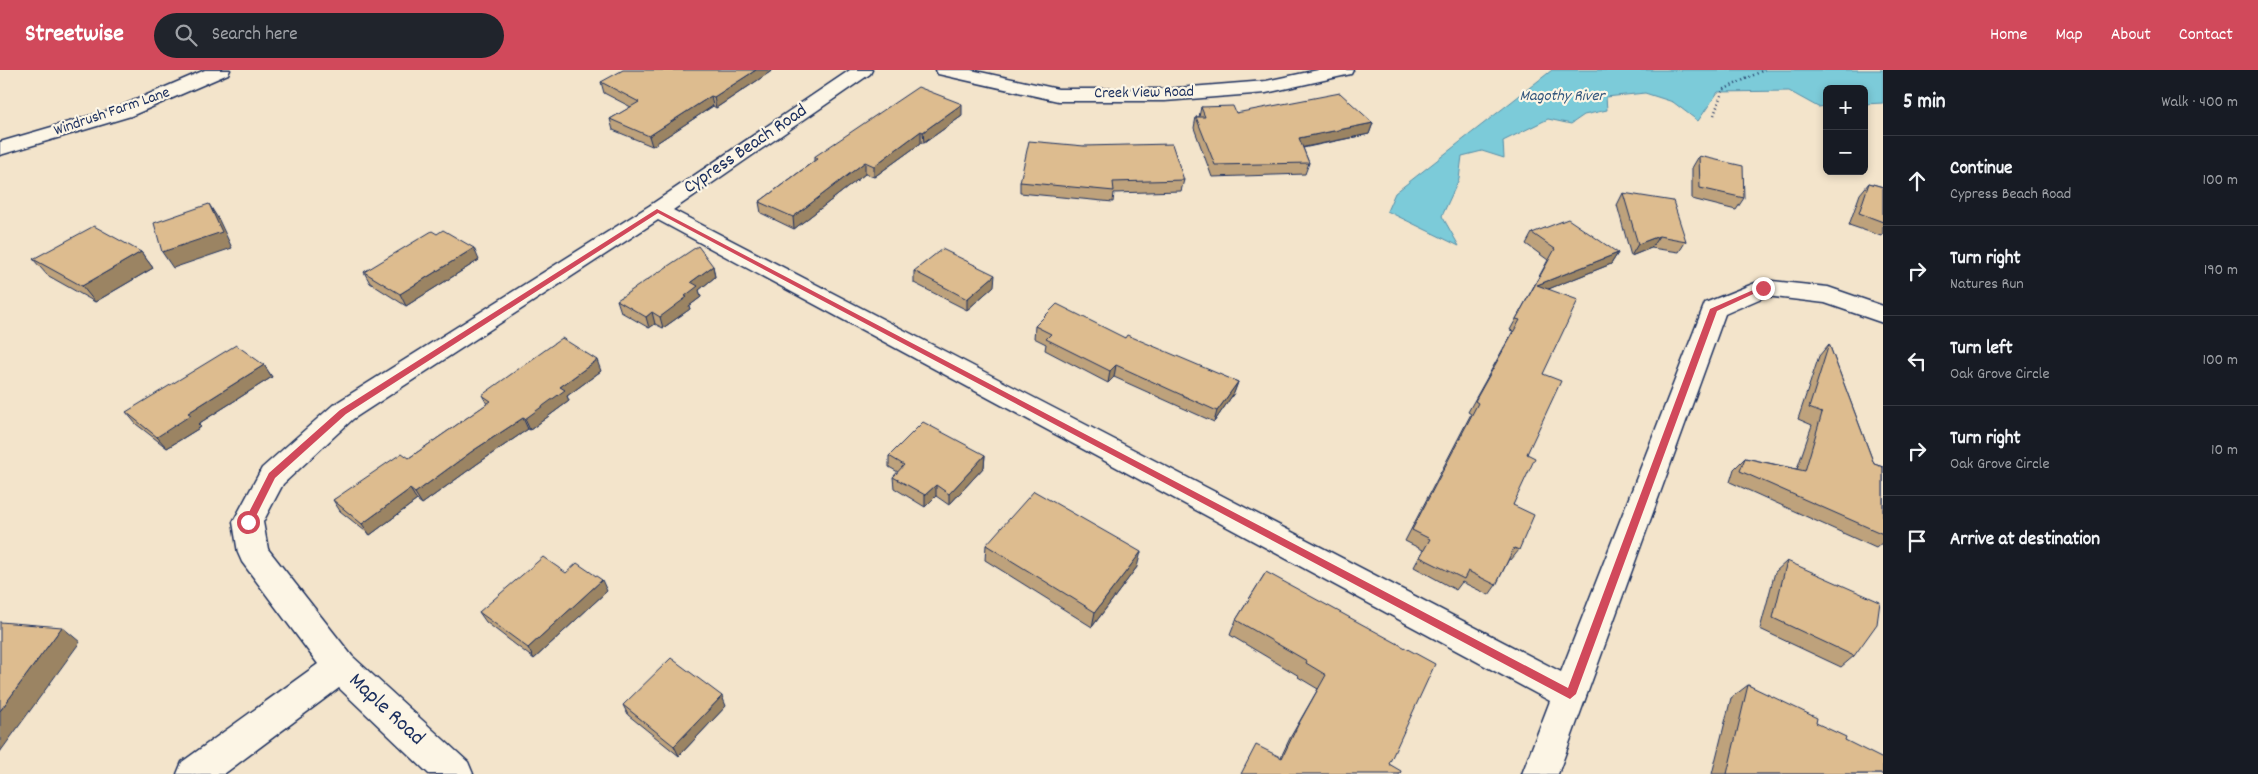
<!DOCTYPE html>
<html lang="en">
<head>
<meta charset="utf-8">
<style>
	body { margin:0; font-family:Dekko,sans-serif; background:#20242c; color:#f1f3f6 }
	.controls { position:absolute; right:15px; top:15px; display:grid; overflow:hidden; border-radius:8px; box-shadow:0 2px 8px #0003 }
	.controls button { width:45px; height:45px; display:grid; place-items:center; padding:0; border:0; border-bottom:1px solid #363941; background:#171b24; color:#f1f3f6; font:25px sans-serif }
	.stop { position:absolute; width:15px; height:15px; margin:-11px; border:4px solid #d1495b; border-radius:50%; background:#fff }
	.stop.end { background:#d1495b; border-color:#fff; box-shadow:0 1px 5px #0008 }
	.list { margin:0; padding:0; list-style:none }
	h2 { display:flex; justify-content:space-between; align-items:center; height:65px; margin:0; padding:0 20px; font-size:21px }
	h2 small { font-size:16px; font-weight:400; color:#9ea1a6 }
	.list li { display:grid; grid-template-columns:32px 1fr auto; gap:15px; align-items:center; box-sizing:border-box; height:90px; padding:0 20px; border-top:1px solid #363941 }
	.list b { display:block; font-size:19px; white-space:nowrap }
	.list p { margin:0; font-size:16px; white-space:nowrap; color:#9ea1a6 }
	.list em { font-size:16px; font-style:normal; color:#9ea1a6 }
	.icon { flex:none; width:28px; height:28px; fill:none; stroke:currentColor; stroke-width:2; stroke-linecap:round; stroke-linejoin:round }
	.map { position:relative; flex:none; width:1883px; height:704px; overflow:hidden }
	header { display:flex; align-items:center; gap:30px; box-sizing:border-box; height:70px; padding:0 25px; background:#d1495b; color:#fff }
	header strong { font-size:24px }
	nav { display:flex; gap:28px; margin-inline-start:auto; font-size:18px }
	.search { width:350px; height:45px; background:#20242c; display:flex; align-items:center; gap:12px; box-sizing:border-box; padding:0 18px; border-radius:28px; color:#9ea1a6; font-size:19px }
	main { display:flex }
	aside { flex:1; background:#171b24 }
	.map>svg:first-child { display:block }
	.water { fill:#7ccbd9; stroke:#558da8 }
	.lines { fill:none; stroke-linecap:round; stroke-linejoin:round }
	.minor-casing { stroke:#1b2f5e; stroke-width:3 }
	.path { stroke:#1b2f5e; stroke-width:2.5; stroke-dasharray:1 3; stroke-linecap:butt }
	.minor { fill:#fcf5e5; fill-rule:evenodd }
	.wall { fill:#bea27b; stroke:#1b2f5e }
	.shaded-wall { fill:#9b8464; stroke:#1b2f5e }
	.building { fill:#ddbc8f; stroke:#1b2f5e }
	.route { fill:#d1495b }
	.labels { text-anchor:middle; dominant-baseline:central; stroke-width:4.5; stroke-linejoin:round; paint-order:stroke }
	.far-street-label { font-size:16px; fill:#1b2f5e; stroke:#fcf5e5 }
	.far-water-label { font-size:16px; font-style:italic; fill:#33567d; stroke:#fcf5e5 }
	.street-label { font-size:19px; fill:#1b2f5e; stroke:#fcf5e5 }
	.near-street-label { font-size:22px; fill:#1b2f5e; stroke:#fcf5e5 }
</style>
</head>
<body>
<header>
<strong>Streetwise</strong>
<div class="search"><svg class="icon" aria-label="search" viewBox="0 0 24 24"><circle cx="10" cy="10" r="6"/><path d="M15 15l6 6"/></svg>Search here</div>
<nav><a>Home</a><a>Map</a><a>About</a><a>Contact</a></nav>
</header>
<main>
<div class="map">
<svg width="1883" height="704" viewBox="0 0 1883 704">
	<rect width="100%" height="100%" fill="#f3e4cb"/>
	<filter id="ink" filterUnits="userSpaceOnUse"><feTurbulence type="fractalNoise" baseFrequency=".02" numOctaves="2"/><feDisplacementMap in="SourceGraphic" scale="10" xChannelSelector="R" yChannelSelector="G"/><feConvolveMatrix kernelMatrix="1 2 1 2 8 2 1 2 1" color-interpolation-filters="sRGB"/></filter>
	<g filter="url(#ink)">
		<path class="water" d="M 1552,0 L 1883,0 L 1883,33 L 1864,34 L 1864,19 L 1827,19 L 1827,36 L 1818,37 L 1789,21 L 1718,22 L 1698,51 L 1673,32 L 1645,23 L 1606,27 L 1607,40 L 1584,45 L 1571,54 L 1548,49 L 1503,71 L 1504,88 L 1482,81 L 1462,86 L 1459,109 L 1442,146 L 1459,176 L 1387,141 L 1395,123 Z"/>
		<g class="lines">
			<defs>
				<g id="minor">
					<path d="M 205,0 L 230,0 L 228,4 L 131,46 L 0,85 L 0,72 L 117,38 Z"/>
					<path d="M 850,0 L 872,0 L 870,4 L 673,140 L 1561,602 L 1705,233 L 1763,210 L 1828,217 L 1883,236 L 1883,253 L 1825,233 L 1766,226 L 1725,244 L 1558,704 L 1522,704 L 1550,631 L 658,150 L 353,349 L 283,414 L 263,452 L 268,479 L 352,586 L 468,692 L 473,704 L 429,704 L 339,618 L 224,704 L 177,704 L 182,692 L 318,594 L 242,492 L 238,483 L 233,452 L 262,398 L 333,335 L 649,136 Z"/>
					<path d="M 936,0 L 971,0 L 1058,19 L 1165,19 L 1266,11 L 1318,0 L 1353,0 L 1351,4 L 1266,23 L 1165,31 L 1058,31 L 938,4 Z"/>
				</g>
			</defs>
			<use href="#minor" class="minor-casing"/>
			<path class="path" d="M 1714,45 L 1723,20 L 1764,0"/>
			<use href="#minor" class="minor"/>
		</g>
		<g class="wall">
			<path d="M 773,0 L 716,38 L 713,36 L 652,76 L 613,60 L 610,49 L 631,37 L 604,23 L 601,12 Z"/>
			<path d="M 1201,37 L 1236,43 L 1373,53 L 1369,64 L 1303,78 L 1309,93 L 1305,104 L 1212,107 L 1194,58 L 1196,47 L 1199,47 Z"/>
			<path d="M 962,46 L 924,73 L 921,73 L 874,107 L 865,104 L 794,159 L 761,143 L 759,132 L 814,91 L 814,87 Z"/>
			<path d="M 1084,76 L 1184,110 L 1181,121 L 1114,123 L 1113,132 L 1020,123 L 1020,112 Z"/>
			<path d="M 1699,86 L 1744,128 L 1736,140 L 1692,129 L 1692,98 Z"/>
			<path d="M 1869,113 L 1883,117 L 1883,163 L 1881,166 L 1849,155 L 1860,124 Z"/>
			<path d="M 1623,123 L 1686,171 L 1679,182 L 1651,178 L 1631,186 L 1617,135 Z"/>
			<path d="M 1532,163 L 1618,183 L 1611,194 L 1548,219 L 1543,304 L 1527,384 L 1513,435 L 1519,480 L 1511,490 L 1509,489 L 1496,515 L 1489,525 L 1462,512 L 1456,520 L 1414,497 L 1423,480 L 1405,471 L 1471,344 L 1468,342 L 1513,261 L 1510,260 L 1548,190 L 1526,174 Z"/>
			<path d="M 437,164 L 479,190 L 406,236 L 370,213 L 364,202 Z"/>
			<path d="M 141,182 L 153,198 L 95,232 L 47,205 L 33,189 Z"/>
			<path d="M 713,196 L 715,207 L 699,220 L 701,227 L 689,236 L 690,239 L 663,258 L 655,254 L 649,258 L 621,242 L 617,230 Z"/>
			<path d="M 914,201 L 994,216 L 967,240 L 914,213 Z"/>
			<path d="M 1035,256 L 1125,268 L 1238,312 L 1234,323 L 1214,352 L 1114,307 L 1108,313 L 1045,280 L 1046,274 L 1034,268 Z"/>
			<path d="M 1829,274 L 1874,394 L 1883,397 L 1883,472 L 1876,478 L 1730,412 L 1734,399 L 1745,388 L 1797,399 L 1812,355 L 1798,349 L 1819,286 Z"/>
			<path d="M 264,295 L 272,307 L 198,354 L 201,357 L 167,378 L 136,354 L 126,342 Z"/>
			<path d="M 601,301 L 567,326 L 569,331 L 530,360 L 528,359 L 477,394 L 422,434 L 417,430 L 370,465 L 340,441 L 333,430 L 409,388 L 487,334 L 482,325 Z"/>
			<path d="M 985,385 L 984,397 L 949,435 L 936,426 L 925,437 L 894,418 L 893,407 L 898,402 L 889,397 L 889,386 Z"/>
			<path d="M 986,475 L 1137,497 L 1092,557 L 985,490 Z"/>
			<path d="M 1787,491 L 1854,586 L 1841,597 L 1760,559 L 1775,502 Z"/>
			<path d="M 1266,502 L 1389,694 L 1400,704 L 1281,687 L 1290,668 L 1318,619 L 1298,607 L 1299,606 L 1230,565 L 1236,550 Z"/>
			<path d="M 566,503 L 607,521 L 534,589 L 486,552 L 479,542 Z"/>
			<path d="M 1748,615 L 1845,670 L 1883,704 L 1712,704 L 1731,628 Z"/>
			<path d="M 623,635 L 726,636 L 679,686 L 628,645 Z"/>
		</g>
		<g class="shaded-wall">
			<path d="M 756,0 L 773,0 L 716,38 L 714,27 Z"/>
			<path d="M 711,26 L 713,36 L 652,76 L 649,66 Z"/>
			<path d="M 962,34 L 962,46 L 924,73 L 923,62 Z"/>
			<path d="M 1373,53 L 1369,64 L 1295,79 L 1299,68 Z"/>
			<path d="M 921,61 L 921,73 L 874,107 L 874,96 Z"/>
			<path d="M 865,92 L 865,104 L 794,159 L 793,147 Z"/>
			<path d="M 209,134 L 219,150 L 232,178 L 173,198 L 162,182 Z"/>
			<path d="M 1659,166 L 1651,178 L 1631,186 L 1638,174 Z"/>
			<path d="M 474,178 L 479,190 L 406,236 L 400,224 Z"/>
			<path d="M 141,182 L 153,198 L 95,232 L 82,216 Z"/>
			<path d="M 1618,183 L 1611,194 L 1531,226 L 1537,215 Z"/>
			<path d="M 713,196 L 715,207 L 699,220 L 701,227 L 689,236 L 690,239 L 663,258 L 660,247 L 685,226 L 691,212 Z"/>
			<path d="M 995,205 L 994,216 L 967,240 L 967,229 Z"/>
			<path d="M 652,242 L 655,254 L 649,258 L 646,247 Z"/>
			<path d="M 597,290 L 601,301 L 567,326 L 569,331 L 530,360 L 525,349 L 560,317 Z"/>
			<path d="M 264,295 L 272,307 L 198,354 L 201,357 L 167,378 L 157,367 L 188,343 Z"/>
			<path d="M 1116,295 L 1114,307 L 1108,313 L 1110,301 Z"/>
			<path d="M 1238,312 L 1234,323 L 1214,352 L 1217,341 Z"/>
			<path d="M 523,348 L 528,359 L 477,394 L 422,434 L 415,423 L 471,382 Z"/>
			<path d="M 985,385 L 984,397 L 949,435 L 949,424 Z"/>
			<path d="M 936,415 L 936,426 L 925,437 L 925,425 Z"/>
			<path d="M 410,419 L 417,430 L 370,465 L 362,454 Z"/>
			<path d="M 1141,482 L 1137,497 L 1092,557 L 1095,542 Z"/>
			<path d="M 602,510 L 607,521 L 534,589 L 528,578 Z"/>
			<path d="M 62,557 L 80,572 L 0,682 L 0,641 Z"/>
			<path d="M 722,626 L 726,636 L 679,686 L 674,676 Z"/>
		</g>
		<g class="building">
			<path d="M 623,0 L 756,0 L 714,27 L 711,26 L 649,66 L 610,49 L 639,32 L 601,12 Z"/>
			<path d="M 918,17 L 962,34 L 923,62 L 921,61 L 874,96 L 865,92 L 793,147 L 759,132 L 817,89 L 814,87 Z"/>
			<path d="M 1340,23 L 1373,53 L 1299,68 L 1309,93 L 1215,95 L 1196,47 L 1205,47 L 1201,37 L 1233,36 L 1236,43 Z"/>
			<path d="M 1029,71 L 1084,76 L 1172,74 L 1184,110 L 1113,112 L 1114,121 L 1020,112 Z"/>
			<path d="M 1699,86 L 1743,96 L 1744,128 L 1700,118 Z"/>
			<path d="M 1869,113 L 1883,117 L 1883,152 L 1859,143 Z"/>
			<path d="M 1623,123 L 1673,131 L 1686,171 L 1659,166 L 1638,174 Z"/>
			<path d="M 209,134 L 222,162 L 162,182 L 154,153 Z"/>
			<path d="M 1568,149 L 1618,183 L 1537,215 L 1578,230 L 1543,304 L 1561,311 L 1527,384 L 1535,388 L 1513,435 L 1534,445 L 1519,480 L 1514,478 L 1496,515 L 1468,501 L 1464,509 L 1420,487 L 1430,469 L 1412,460 L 1478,333 L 1475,331 L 1520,250 L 1516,249 L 1555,179 L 1532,163 Z"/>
			<path d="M 94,156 L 141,182 L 82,216 L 33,189 Z"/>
			<path d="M 443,160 L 474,178 L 400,224 L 364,202 L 432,161 L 437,164 Z"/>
			<path d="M 698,176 L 713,196 L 691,212 L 698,216 L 685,226 L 687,227 L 660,247 L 652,242 L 646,247 L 617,230 Z"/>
			<path d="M 942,179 L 995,205 L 967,229 L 914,201 Z"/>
			<path d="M 1057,234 L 1125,268 L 1127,265 L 1238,312 L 1217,341 L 1116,295 L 1110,301 L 1046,269 L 1051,264 L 1035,256 Z"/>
			<path d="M 562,268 L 597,290 L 560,317 L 565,320 L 525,349 L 523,348 L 471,382 L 415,423 L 410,419 L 362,454 L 333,430 L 402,383 L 409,388 L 491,331 L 482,325 Z"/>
			<path d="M 1829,274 L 1874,394 L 1883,397 L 1883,464 L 1740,401 L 1745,388 L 1805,401 L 1822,343 L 1809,338 Z"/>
			<path d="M 236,275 L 264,295 L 188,343 L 191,345 L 157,367 L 126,342 Z"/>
			<path d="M 923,352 L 985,385 L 949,424 L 936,415 L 925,425 L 893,407 L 904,395 L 889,386 Z"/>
			<path d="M 1034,421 L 1141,482 L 1095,542 L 986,475 Z"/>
			<path d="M 543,487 L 566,503 L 577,493 L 602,510 L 528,578 L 479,542 Z"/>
			<path d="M 1787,491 L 1880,532 L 1877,554 L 1854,586 L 1773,548 Z"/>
			<path d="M 1266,502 L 1435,594 L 1389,694 L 1401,701 L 1400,704 L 1241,704 L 1256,675 L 1282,688 L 1298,655 L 1326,605 L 1306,593 L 1307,591 L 1236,550 Z"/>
			<path d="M 0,552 L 62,557 L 0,641 Z"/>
			<path d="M 671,588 L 722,626 L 674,676 L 623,635 Z"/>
			<path d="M 1748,615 L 1817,648 L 1816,653 L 1846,667 L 1845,670 L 1883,689 L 1883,704 L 1727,704 Z"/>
		</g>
	</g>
	<path class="route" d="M 657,139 L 1568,618 L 1710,239 L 1760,217 L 1766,218 L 1717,241 L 1576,624 L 1570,629 L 658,143 L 346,344 L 275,408 L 252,454 L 245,454 L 244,452 L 269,403 L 340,340 Z"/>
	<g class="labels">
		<g class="far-street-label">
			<text transform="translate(1144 23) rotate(-1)">Creek View Road</text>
			<text transform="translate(112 42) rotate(-19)">Windrush Farm Lane</text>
		</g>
		<g class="far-water-label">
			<text x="1562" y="26">Magothy River</text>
		</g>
		<g class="street-label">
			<text transform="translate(746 80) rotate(-34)">Cypress Beach Road</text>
		</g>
		<g class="near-street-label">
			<text transform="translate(386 640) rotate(43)">Maple Road</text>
		</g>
	</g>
</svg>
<div class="controls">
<button>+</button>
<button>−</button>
</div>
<div class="stop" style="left:248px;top:452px"></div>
<div class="stop end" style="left:1763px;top:218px"></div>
</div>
<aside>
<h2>5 min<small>Walk · 400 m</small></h2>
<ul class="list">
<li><svg class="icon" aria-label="ahead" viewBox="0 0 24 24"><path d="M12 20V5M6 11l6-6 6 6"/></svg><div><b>Continue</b><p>Cypress Beach Road</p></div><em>100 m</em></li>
<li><svg class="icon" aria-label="right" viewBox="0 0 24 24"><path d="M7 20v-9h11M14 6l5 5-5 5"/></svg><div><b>Turn right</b><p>Natures Run</p></div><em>190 m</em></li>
<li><svg class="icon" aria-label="left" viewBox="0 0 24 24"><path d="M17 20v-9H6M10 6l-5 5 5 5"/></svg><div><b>Turn left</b><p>Oak Grove Circle</p></div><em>100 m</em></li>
<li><svg class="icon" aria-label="right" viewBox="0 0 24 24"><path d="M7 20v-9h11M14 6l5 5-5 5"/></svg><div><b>Turn right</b><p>Oak Grove Circle</p></div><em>10 m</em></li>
<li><svg class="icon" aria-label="arrive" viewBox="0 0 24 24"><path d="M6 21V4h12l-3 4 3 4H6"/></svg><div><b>Arrive at destination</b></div></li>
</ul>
</aside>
</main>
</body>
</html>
